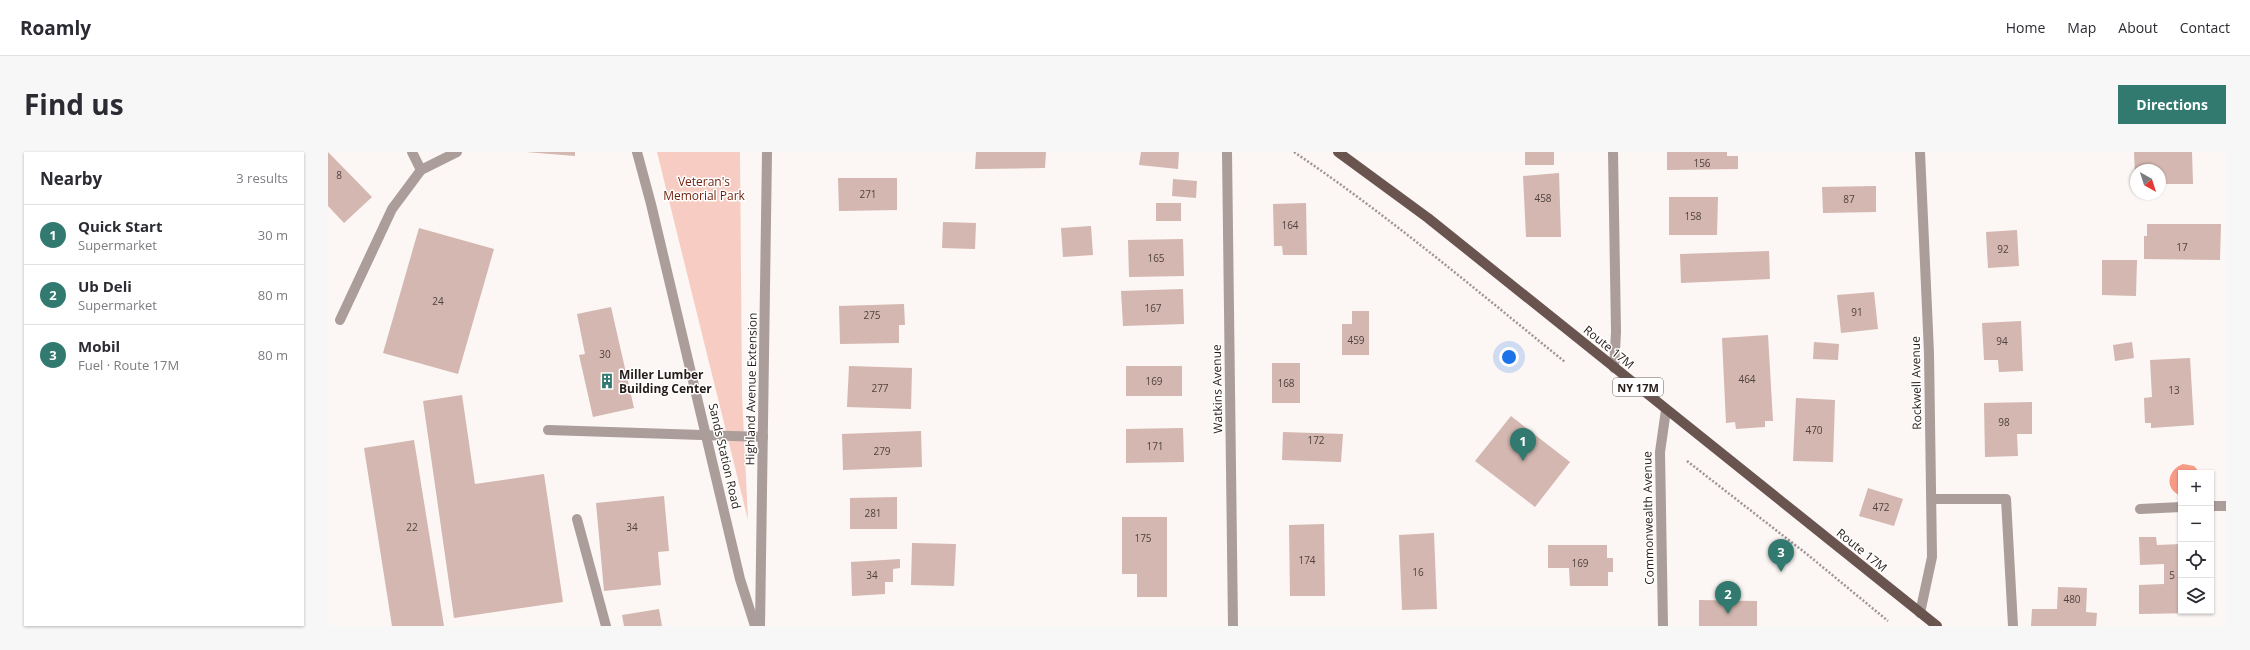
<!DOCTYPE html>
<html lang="en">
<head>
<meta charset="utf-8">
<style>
	body { margin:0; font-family:"Open Sans",sans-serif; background:#f7f7f7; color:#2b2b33 }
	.controls { position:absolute; right:12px; bottom:12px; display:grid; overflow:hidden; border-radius:0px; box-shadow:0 1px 3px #0004 }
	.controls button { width:36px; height:36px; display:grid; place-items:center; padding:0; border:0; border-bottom:1px solid #e1e1e2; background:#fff; color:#2b2b33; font:20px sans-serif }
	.compass { position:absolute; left:1802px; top:12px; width:36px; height:36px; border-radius:50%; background:#fff; box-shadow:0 1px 3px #0004; rotate:141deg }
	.you { position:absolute; left:1181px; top:205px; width:14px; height:14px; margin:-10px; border:3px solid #fff; border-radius:50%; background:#1a73e8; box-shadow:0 0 0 6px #1a73e833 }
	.badge { display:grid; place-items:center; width:26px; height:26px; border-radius:50%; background:#327970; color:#fff; font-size:13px; font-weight:700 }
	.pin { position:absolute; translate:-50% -33px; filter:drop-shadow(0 1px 2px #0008) }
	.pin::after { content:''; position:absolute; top:21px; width:14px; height:12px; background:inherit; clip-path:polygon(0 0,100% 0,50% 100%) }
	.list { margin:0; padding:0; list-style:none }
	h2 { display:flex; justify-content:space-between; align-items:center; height:52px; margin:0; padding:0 16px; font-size:17px }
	h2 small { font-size:13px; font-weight:400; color:#7c7c81 }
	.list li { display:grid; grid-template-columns:26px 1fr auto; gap:12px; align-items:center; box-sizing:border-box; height:60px; padding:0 16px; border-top:1px solid #e1e1e2 }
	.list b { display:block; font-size:15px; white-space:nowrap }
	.list p { margin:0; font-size:13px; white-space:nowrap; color:#7c7c81 }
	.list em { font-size:13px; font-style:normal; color:#7c7c81 }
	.icon { flex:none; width:22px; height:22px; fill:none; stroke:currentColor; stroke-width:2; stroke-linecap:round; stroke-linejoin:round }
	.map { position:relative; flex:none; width:1898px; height:474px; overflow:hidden; border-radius:0px }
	header { display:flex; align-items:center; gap:24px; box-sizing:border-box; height:56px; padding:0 20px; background:#fff; border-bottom:1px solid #e1e1e2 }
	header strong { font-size:19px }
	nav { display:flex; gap:22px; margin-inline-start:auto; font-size:14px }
	.intro { display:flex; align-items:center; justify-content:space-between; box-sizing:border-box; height:96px; padding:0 24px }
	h1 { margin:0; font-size:28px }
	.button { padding:10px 18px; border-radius:0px; background:#327970; color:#fff; font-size:14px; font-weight:700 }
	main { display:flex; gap:24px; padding:0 24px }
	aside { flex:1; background:#fff; border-radius:0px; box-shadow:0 1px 3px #0004 }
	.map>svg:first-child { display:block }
	.green { fill:#f7cdc3 }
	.water { fill:#f79b85 }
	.building { fill:#d3b7b0 }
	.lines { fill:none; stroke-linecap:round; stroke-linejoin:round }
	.path { stroke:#9d9593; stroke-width:2.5; stroke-dasharray:2 2; stroke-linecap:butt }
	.service { stroke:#aa9d9a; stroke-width:10 }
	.minor { stroke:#aa9d9a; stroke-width:10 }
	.tertiary { stroke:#aa9d9a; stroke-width:10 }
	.primary { stroke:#69544f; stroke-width:10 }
	.labels { text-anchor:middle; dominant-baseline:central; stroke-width:3; stroke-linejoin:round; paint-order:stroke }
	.number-label { font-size:10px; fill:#50423e }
	.shield { fill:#fff; stroke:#665f5d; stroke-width:1 }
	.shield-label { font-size:11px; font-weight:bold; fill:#251b18 }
	.park-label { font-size:12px; fill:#6d1d0a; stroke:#fff }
	.street-label { font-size:12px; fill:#251b18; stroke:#fff }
	.poi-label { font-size:12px; font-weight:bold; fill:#251b18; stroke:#fff; text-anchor:start }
</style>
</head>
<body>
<header>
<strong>Roamly</strong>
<nav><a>Home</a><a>Map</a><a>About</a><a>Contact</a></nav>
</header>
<div class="intro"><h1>Find us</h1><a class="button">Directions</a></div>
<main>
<aside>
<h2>Nearby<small>3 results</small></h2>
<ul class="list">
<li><span class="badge">1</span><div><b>Quick Start</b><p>Supermarket</p></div><em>30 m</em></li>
<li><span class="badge">2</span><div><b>Ub Deli</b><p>Supermarket</p></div><em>80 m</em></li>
<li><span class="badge">3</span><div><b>Mobil</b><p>Fuel · Route 17M</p></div><em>80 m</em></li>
</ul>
</aside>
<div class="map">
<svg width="1898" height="474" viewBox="0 0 1898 474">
	<rect width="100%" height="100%" fill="#fcf6f4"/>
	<path class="green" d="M 329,0 L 412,0 L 414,243 L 420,368 Z"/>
	<path class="water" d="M 1855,312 L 1866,314 L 1872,321 L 1853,321 L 1853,344 C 1836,337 1839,318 1855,312 Z"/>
	<g class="building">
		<path d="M 0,0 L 44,45 L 16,71 L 0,54 Z"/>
		<path d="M 198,0 L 247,0 L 247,4 Z"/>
		<path d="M 648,0 L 718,0 L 717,16 L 647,17 Z"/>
		<path d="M 813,0 L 851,0 L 850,17 L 811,13 Z"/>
		<rect x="1197" y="0" width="29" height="13"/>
		<path d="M 1339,0 L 1399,0 L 1399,4 L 1410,4 L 1410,17 L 1339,18 Z"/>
		<path d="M 1806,0 L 1864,0 L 1865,32 L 1832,32 L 1832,18 L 1808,18 L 1807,25 Z"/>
		<path d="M 1231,21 L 1233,85 L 1198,85 L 1195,24 Z"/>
		<path d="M 510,26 L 569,26 L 569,58 L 511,59 Z"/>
		<path d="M 845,27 L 869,29 L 868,46 L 844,44 Z"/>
		<path d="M 1548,34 L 1548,60 L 1495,61 L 1494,35 Z"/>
		<path d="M 1341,45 L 1390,45 L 1389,83 L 1341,83 Z"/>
		<rect x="828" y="51" width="25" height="18"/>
		<path d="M 978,51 L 979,103 L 955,103 L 954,94 L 946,94 L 945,52 Z"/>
		<path d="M 615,70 L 648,71 L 647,97 L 614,96 Z"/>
		<path d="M 1819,72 L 1893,72 L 1892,108 L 1816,107 L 1816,84 L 1819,84 Z"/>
		<path d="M 763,74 L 765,103 L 735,105 L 733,76 Z"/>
		<path d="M 91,76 L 166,97 L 130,222 L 55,201 Z"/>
		<path d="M 1689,78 L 1691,114 L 1660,116 L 1658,80 Z"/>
		<path d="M 855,87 L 856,124 L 801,125 L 800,88 Z"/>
		<path d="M 1441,99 L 1442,127 L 1353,131 L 1352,102 Z"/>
		<path d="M 1774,108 L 1809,108 L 1808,144 L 1774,143 Z"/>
		<path d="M 855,137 L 856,172 L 795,174 L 793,139 Z"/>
		<path d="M 1546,140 L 1550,177 L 1513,181 L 1509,143 Z"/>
		<path d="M 576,152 L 577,173 L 571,173 L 571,191 L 512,192 L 511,154 Z"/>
		<path d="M 283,155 L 306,256 L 265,265 L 251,203 L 257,202 L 249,162 Z"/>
		<path d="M 1024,159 L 1041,159 L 1041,203 L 1014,203 L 1014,172 L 1024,172 Z"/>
		<path d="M 1693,169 L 1695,219 L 1671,220 L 1670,208 L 1656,208 L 1654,171 Z"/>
		<path d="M 1440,183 L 1445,269 L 1437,269 L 1437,275 L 1408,277 L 1407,270 L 1398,271 L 1394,186 Z"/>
		<path d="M 1486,190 L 1511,192 L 1510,208 L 1485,207 Z"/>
		<path d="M 1804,190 L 1806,206 L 1787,209 L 1785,193 Z"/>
		<path d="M 1862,206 L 1866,273 L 1823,276 L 1823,271 L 1817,271 L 1816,246 L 1824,245 L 1822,208 Z"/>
		<rect x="944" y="211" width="28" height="40"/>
		<path d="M 521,214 L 584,216 L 583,257 L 519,255 Z"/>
		<rect x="798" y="214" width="56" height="30"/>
		<path d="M 134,243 L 147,332 L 216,322 L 235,450 L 126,466 L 95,249 Z"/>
		<path d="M 1468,246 L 1507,248 L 1505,310 L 1465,309 Z"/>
		<path d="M 1704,250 L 1704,282 L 1689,282 L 1690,304 L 1657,305 L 1656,251 Z"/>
		<path d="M 1183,264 L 1242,310 L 1207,355 L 1147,309 Z"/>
		<path d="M 855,276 L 856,310 L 798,311 L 798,277 Z"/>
		<path d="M 593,279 L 594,315 L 515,318 L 514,282 Z"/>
		<path d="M 955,280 L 1015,282 L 1013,310 L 954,308 Z"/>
		<path d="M 86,288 L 116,474 L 64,474 L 36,296 Z"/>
		<path d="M 1540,336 L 1575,347 L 1566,374 L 1531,364 Z"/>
		<path d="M 336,344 L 341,399 L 330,400 L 333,433 L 276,439 L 268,351 Z"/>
		<path d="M 569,345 L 569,377 L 522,377 L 522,346 Z"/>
		<path d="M 794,365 L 839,365 L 839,445 L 809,445 L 809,422 L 794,422 Z"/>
		<path d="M 996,372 L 997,444 L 962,444 L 961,373 Z"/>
		<path d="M 1106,381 L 1109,457 L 1074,458 L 1071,383 Z"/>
		<path d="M 1811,385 L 1828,385 L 1829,393 L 1853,392 L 1853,459 L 1867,459 L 1867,461 L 1811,462 L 1811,433 L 1836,432 L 1836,412 L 1812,413 Z"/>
		<path d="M 584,391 L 628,392 L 626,434 L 583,433 Z"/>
		<path d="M 1220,393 L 1279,393 L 1279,406 L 1285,406 L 1285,420 L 1280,420 L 1280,434 L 1242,434 L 1241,416 L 1220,416 Z"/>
		<path d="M 572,407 L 572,416 L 565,417 L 565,430 L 557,430 L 557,442 L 524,444 L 523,410 Z"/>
		<path d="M 1730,435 L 1759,436 L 1758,460 L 1769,461 L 1768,474 L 1703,474 L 1704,457 L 1729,457 Z"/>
		<path d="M 1371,448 L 1429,449 L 1429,474 L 1371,474 Z"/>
		<path d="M 331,457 L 334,474 L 296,474 L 294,463 Z"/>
	</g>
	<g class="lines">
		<g class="path">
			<path d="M 966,0 C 1061,64 1148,138 1237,210"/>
			<path d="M 1359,309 L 1480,403 L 1560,469"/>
		</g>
		<g class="service">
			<path d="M 84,0 L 93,18"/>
			<path d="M 12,168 L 64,57 L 93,18 L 129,0"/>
			<path d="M 220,278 L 435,285"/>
			<path d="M 1604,347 L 1678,347 L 1685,474"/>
			<path d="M 1883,354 L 1898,354"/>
			<path d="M 1812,357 L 1853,355"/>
			<path d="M 249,367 L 278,474"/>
		</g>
		<g class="minor">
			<path d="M 309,0 L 323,52 L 412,427 L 427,474"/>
			<path d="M 899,0 L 905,474"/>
			<path d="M 1285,0 L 1288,180 L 1286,216"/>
			<path d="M 1592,461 L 1604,405 L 1601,201 L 1592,0"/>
			<path d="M 1335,474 L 1332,300 L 1338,258"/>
		</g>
		<path class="tertiary" d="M 432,474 L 439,0"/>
		<path class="primary" d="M 1010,0 L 1100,66 L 1609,474"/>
	</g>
	<defs>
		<symbol id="building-bare" viewBox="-9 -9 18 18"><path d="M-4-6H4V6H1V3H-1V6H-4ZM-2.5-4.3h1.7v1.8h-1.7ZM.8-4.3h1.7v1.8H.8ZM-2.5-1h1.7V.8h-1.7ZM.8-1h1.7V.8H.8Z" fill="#327970" stroke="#fff" stroke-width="2.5" paint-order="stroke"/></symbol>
	</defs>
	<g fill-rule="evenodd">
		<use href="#building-bare" x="268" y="218" width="22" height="22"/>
	</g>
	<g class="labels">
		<g class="number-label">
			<text x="1374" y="11">156</text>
			<text x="11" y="23">8</text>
			<text x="540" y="42">271</text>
			<text x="1215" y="46">458</text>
			<text x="1521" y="47">87</text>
			<text x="1365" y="64">158</text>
			<text x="962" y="73">164</text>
			<text x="1854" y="95">17</text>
			<text x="1675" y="97">92</text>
			<text x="828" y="106">165</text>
			<text x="110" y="149">24</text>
			<text x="825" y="156">167</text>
			<text x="1529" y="160">91</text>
			<text x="544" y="163">275</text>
			<text x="1028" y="188">459</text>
			<text x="1674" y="189">94</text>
			<text x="277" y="202">30</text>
			<text x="1419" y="227">464</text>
			<text x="826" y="229">169</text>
			<text x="958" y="231">168</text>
			<text x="552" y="236">277</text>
			<text x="1846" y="238">13</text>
			<text x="1676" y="270">98</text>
			<text x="1486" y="278">470</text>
			<text x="988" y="288">172</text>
			<text x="827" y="294">171</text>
			<text x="554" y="299">279</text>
			<text x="1553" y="355">472</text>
			<text x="545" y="361">281</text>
			<text x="84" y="375">22</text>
			<text x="304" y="375">34</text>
			<text x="815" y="386">175</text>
			<text x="979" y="408">174</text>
			<text x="1252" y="411">169</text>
			<text x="1090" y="420">16</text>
			<text x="544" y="423">34</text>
			<text x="1844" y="423">5</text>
			<text x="1744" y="447">480</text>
		</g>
		<rect class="shield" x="1285" y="226" width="50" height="18" rx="3"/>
		<g class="shield-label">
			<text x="1310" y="235">NY 17M</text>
		</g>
		<g class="park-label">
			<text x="376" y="29">Veteran's<tspan x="376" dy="14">Memorial Park</tspan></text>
		</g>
		<g class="street-label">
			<text transform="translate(1281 195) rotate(39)">Route 17M</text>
			<text transform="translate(1588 231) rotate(-91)">Rockwell Avenue</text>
			<text transform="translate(423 237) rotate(-89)">Highland Avenue Extension</text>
			<text transform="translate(889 237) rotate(-91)">Watkins Avenue</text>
			<text transform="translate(397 304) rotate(77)">Sands Station Road</text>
			<text transform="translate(1320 366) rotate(-91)">Commonwealth Avenue</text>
			<text transform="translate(1534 398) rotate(39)">Route 17M</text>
		</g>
		<g class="poi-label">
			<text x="291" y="222">Miller Lumber<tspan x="291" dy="14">Building Center</tspan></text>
		</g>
	</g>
</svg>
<div class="controls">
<button>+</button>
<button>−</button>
<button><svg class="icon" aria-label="locate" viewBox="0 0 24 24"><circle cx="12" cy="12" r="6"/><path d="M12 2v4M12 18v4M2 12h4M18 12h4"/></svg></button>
<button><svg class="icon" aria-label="layers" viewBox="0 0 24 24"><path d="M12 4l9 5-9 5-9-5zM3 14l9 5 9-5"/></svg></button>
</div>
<svg class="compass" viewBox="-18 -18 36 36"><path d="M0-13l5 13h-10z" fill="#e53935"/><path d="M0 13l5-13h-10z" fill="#7c7c81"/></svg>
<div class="you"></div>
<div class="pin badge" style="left:1195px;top:309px">1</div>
<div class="pin badge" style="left:1400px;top:462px">2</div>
<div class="pin badge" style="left:1453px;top:420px">3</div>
</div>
</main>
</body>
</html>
